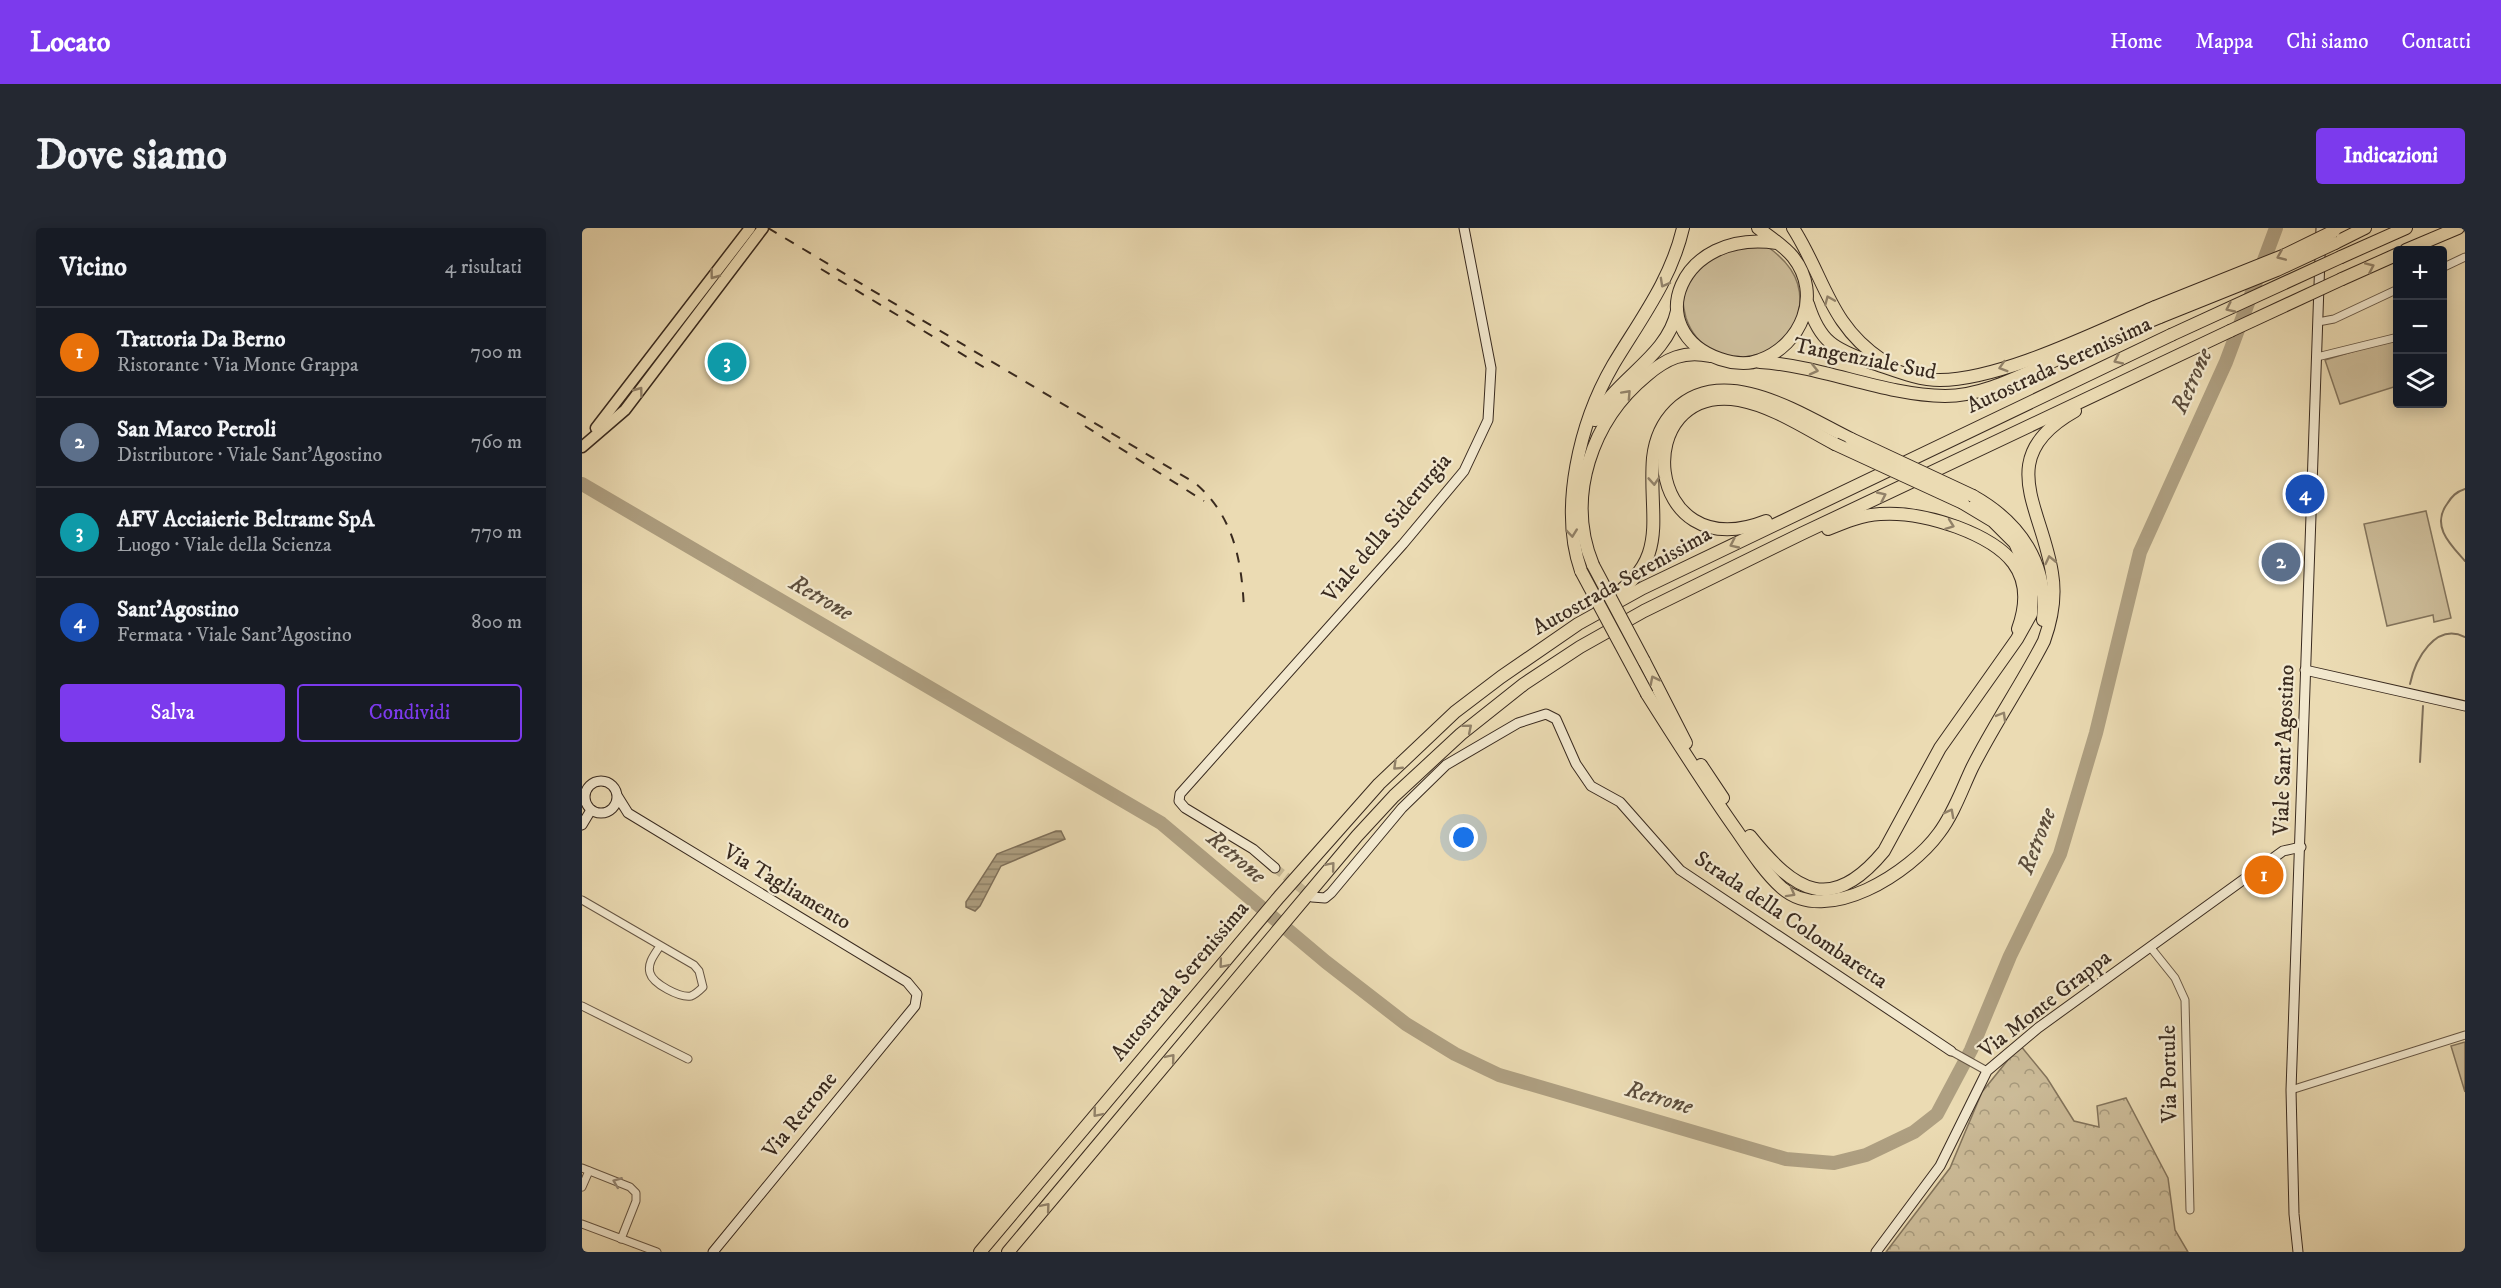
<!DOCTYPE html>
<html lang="it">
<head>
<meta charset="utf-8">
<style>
	body { margin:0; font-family:"IM FELL DW Pica",serif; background:#242831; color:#f1f3f6 }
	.controls { position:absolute; right:18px; top:18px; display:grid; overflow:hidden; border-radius:6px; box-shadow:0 3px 15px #0003 }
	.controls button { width:54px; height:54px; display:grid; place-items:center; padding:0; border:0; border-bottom:2px solid #363941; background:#171b24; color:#f1f3f6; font:30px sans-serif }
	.you { position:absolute; left:882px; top:610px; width:21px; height:21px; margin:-15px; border:4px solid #fff; border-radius:50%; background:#1a73e8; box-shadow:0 0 0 9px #1a73e833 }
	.badge { display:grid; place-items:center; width:39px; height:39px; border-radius:50%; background:#7c3aed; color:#fff; font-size:20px; font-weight:700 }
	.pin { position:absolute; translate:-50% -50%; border:3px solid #fff; box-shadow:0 2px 6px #0006 }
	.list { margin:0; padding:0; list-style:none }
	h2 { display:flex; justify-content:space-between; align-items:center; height:78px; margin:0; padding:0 24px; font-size:26px }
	h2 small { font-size:20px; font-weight:400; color:#9ea1a6 }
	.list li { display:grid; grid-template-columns:39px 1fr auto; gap:18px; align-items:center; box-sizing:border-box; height:90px; padding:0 24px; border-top:2px solid #363941 }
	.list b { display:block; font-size:22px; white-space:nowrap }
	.list p { margin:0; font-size:20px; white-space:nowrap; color:#9ea1a6 }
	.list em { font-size:20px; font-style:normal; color:#9ea1a6 }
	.actions { display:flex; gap:12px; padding:18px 24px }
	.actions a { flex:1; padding:14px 0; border:2px solid #7c3aed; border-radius:6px; text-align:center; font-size:21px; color:#7c3aed }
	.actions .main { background:#7c3aed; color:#fff }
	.icon { flex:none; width:33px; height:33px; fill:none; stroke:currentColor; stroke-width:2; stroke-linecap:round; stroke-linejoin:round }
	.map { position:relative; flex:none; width:1883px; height:1024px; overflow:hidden; border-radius:6px }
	header { display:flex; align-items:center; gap:36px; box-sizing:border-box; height:84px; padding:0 30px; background:#7c3aed; color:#fff }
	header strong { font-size:28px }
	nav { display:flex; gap:33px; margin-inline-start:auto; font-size:21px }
	.intro { display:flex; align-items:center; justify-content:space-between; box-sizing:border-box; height:144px; padding:0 36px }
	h1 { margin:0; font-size:42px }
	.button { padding:15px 27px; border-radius:6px; background:#7c3aed; color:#fff; font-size:21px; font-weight:700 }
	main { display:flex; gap:36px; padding:0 36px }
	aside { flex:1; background:#171b24; border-radius:6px; box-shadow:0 3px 15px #0003 }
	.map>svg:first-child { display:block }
	.grass { fill:#cdbd9a; stroke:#83745c; stroke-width:1.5 }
	.forest { fill:url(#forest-crowns); stroke:#83745c; stroke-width:1.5 }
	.water { fill:url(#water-rules); stroke:#7f705a; stroke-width:1.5 }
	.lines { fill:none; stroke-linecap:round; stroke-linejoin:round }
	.stream { stroke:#7f705a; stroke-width:2 }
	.river { stroke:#ae9f81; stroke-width:14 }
	.secondary-tunnel { stroke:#c7b895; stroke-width:9; stroke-dasharray:9 4.5; stroke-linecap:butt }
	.street-casing { stroke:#665644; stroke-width:9 }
	.secondary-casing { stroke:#392a1f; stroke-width:11 }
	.primary-casing { stroke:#392a1f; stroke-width:13 }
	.highway-casing { stroke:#392a1f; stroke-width:14 }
	.street { stroke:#f2e8ce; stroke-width:7 }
	.secondary { stroke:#f2e8ce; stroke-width:9 }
	.primary { stroke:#ebdbb3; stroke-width:10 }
	.highway { stroke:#ebdbb3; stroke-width:12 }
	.rail { stroke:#392a1f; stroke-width:2; stroke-dasharray:10 10; stroke-linecap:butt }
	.highway-bridge-casing { stroke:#392a1f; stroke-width:14; stroke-linecap:butt }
	.highway-bridge { stroke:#ebdbb3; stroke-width:12 }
	.oneway { stroke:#928269 }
	.oneway2 { stroke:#968976 }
	.labels { text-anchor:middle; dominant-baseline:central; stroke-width:4.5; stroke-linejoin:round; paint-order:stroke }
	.street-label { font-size:22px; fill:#392a1f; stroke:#f2e8ce }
	.water-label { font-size:24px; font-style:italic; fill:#5c4d3c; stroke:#f2e8ce }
</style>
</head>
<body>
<header>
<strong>Locato</strong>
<nav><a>Home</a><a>Mappa</a><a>Chi siamo</a><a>Contatti</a></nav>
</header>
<div class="intro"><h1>Dove siamo</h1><a class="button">Indicazioni</a></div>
<main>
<aside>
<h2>Vicino<small>4 risultati</small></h2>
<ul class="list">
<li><span class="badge" style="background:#e8710a">1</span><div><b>Trattoria Da Berno</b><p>Ristorante · Via Monte Grappa</p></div><em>700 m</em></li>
<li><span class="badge" style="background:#5c6f8a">2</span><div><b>San Marco Petroli</b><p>Distributore · Viale Sant'Agostino</p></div><em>760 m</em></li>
<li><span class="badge" style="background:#0f9aa8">3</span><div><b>AFV Acciaierie Beltrame SpA</b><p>Luogo · Viale della Scienza</p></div><em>770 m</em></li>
<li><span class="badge" style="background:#1a4fb4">4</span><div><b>Sant'Agostino</b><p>Fermata · Viale Sant'Agostino</p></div><em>800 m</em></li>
</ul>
<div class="actions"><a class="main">Salva</a><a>Condividi</a></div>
</aside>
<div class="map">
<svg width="1883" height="1024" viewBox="0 0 1883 1024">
	<defs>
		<pattern id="forest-crowns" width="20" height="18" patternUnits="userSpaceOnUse" patternTransform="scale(1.5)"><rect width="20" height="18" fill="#cdbd9a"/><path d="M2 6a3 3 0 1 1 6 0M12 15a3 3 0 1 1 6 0" fill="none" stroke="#a79a7d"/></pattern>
		<pattern id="water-rules" width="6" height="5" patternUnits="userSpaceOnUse" patternTransform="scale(1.5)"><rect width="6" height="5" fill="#ae9f81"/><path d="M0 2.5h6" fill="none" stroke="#8f8269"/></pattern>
	</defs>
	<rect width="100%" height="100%" fill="#ebdbb3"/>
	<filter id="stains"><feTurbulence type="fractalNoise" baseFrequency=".00333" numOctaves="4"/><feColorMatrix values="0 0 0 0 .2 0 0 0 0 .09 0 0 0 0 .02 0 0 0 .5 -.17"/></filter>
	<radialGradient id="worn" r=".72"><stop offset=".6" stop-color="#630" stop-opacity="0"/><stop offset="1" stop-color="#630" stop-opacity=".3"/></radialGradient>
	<g class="grass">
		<path d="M 1186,19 C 1204,32 1218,48 1218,72 C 1217,136 1125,152 1104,90 C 1102,82 1099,70 1102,63 C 1108,48 1122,34 1131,21 Z"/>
		<path d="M 1815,110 L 1815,158 L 1758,176 L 1743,132 Z"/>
		<path d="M 1844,283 L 1869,390 L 1852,394 L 1851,387 L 1805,398 L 1782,296 Z"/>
		<path d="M 1883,814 L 1883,864 L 1869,818 Z"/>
	</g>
	<path class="forest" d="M 1438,817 L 1465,850 L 1492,893 L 1517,899 L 1515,878 L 1544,870 L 1586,950 L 1593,1002 L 1606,1024 L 1304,1024 L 1368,940 L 1400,864 Z"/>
	<path class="water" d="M 474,603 L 479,603 L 483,611 L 419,638 L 398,678 L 393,683 L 384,679 L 384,674 L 415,626 Z"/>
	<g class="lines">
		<g class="stream">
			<path d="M 1883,261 C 1874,264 1870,268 1865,276 C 1849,298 1868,316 1883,333"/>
			<path d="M 1828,456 C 1833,432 1853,394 1883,409"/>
			<path d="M 1838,534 L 1841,478"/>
		</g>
		<path class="river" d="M 0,256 L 579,595 L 744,734 L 824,796 L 873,826 L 917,847 L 1204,931 L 1252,935 L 1284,927 L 1332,904 L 1355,886 L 1389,822 L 1428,728 L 1478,626 L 1514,505 L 1558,324 L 1644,134 L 1694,0"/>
		<path class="secondary-tunnel" d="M 693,640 L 730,669"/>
		<defs>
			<g id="street">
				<path d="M 1860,40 L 1883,29"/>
				<path d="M 1736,94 L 1752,91 L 1816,61"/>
				<path d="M 1735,129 L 1812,110"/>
				<path d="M 0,672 L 112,737 L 117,743 L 121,759 C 117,763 114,766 109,768 C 98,770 71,756 68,745 C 65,735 73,726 78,718"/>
				<path d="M 1569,720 L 1593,750 L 1603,772 L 1608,982"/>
				<path d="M 0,778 L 106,831"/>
				<path d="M 1369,823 L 1405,843"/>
				<path d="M 1709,862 L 1883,807"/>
				<path d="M 0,940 L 48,959 L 54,965 L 54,973 L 39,1011"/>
				<path d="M 0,959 L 7,943"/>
				<path d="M 0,996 L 75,1024"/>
			</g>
			<g id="secondary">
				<path d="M 1723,442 L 1883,478"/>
				<circle cx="19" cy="569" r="16"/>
				<path d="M 36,569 L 46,585 L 325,754 L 335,766 L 333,778 L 131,1024"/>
				<path d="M 0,597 L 9,582"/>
				<path d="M 693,640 L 671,621 L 603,580 L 597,573 L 598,566 L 821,316 L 882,243 L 906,192 L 909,140 L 882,0"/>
				<path d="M 730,669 L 743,670 L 749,665 L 820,580 L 864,537 L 936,495 L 964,486 L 974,491 L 994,536 L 1009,558 L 1038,574 L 1098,642 L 1369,823"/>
				<path d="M 1294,1024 L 1358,938 L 1405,843 L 1456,800 L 1701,623 L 1719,619"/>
				<path d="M 1716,1024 L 1712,986 L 1709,862 L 1739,0"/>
			</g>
			<g id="primary">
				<path d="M 14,200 L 168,0"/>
				<path d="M 0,219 L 43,182 L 181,0"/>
			</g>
			<g id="highway">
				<path d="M 1176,0 C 1188,9 1202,18 1211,29 C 1241,67 1219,117 1178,132 C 1166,137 1150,135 1138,131 C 1058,103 1097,0 1195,15"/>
				<path d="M 1211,0 C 1243,50 1247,97 1300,132"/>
				<path d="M 1753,15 L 1783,0"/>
				<path d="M 1824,22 L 1876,0"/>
				<path d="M 1759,29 L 1824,0"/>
				<path d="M 1760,51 L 1816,26"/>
				<path d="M 1226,76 C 1238,114 1252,121 1288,134 C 1310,141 1335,152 1358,152 C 1419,152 1516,103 1573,79"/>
				<path d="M 1178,134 C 1241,138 1301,167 1363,168 C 1402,168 1441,146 1476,131 C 1510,116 1544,103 1578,89"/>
				<path d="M 1013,192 C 1033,150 1085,130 1095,83"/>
				<path d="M 1391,268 C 1439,295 1466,336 1461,392"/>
				<path d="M 1184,293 C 1060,342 1047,154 1157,172 C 1190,178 1223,200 1253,216"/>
				<path d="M 1246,301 C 1263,294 1280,287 1298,286 C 1325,284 1350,290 1375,299 C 1423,317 1457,343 1436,401"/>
				<path d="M 1011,337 C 983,269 1010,192 1065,147 C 1084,131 1102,122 1128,128"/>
				<path d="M 999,343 C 977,280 998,194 1031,137 C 1058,92 1089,52 1101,0"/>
				<path d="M 1025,372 C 1090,332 1066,290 1071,230 C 1073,212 1080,195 1093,182 C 1142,134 1220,187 1269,211"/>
				<path d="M 1062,433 L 1104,515"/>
				<path d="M 1065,466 C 1094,512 1123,558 1155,603 C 1168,622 1183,645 1200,660 C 1245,699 1329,644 1357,605 C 1372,585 1380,561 1390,540 C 1412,496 1440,456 1462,413 C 1470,391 1474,368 1470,345 C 1460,279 1411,229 1493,183"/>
				<path d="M 1119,537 L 1141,570"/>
				<path d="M 1168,608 C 1213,664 1249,687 1302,623 L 1358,520 L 1435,411 L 1449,386 L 1449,351 L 1433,315 L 1411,293 L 1381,275"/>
				<path d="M 398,1024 L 697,669 L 797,556 L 873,484 L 919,449 L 996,396 L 1061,360 L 1589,107"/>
				<path d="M 426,1024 L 775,608 L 812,568 L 879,506 L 942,456 L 998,419 L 1062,383 L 1219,306 L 1648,103"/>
			</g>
		</defs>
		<use href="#street" class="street-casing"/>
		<use href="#secondary" class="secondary-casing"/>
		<use href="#primary" class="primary-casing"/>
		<use href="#highway" class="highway-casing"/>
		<use href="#street" class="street"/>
		<use href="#secondary" class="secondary"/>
		<use href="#primary" class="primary"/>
		<use href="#highway" class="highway"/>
		<g class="rail">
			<path d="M 186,0 L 613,255 C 652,288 660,334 662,382"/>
			<path d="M 239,41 L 403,140"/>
			<path d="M 503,198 L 622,273"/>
		</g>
		<defs>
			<g id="highway-bridge">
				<path d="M 1573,79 L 1703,27 L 1752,3"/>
				<path d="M 1578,89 L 1695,42 L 1753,15"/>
				<path d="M 1648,103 L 1760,51"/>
				<path d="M 1589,107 L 1759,29"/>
				<path d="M 1269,211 L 1391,268"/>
				<path d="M 1253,216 L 1381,275"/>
				<path d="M 1011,337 L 1062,433"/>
				<path d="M 999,343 L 1065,466"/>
			</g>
		</defs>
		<use href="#highway-bridge" class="highway-bridge-casing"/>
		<use href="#highway-bridge" class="highway-bridge"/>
	</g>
	<defs><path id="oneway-chevron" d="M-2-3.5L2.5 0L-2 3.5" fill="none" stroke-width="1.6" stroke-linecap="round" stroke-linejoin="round" transform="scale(1.5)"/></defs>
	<g class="oneway">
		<use href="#oneway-chevron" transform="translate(1699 28) rotate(157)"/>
		<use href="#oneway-chevron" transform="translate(1788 39) rotate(-24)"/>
		<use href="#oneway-chevron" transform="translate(132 47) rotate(127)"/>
		<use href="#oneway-chevron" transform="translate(1082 55) rotate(119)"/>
		<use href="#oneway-chevron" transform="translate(1247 72) rotate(-113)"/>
		<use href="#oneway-chevron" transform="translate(1648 80) rotate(155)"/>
		<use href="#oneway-chevron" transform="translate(1536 132) rotate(155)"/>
		<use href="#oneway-chevron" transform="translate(1421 139) rotate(163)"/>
		<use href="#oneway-chevron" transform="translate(1232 142) rotate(13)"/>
		<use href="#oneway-chevron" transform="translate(57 163) rotate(-53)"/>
		<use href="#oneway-chevron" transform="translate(1045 166) rotate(-47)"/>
		<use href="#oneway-chevron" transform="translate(1072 253) rotate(86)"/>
		<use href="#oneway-chevron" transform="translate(1300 268) rotate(-25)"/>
		<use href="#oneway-chevron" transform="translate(1368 297) rotate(20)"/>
		<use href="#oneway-chevron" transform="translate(990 305) rotate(84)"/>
		<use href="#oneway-chevron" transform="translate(1152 316) rotate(155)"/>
		<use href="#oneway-chevron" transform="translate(1468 332) rotate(-103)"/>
		<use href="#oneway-chevron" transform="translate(1072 452) rotate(-117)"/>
		<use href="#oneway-chevron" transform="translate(1420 488) rotate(-60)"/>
		<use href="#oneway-chevron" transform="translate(886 500) rotate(-40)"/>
		<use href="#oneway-chevron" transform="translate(815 538) rotate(136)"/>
		<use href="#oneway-chevron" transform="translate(1368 585) rotate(-62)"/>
		<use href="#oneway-chevron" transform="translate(749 638) rotate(-50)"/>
		<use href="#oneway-chevron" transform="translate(1209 665) rotate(29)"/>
		<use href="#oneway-chevron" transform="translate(641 736) rotate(130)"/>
		<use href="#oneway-chevron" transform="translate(589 830) rotate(-50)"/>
		<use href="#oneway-chevron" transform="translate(515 885) rotate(130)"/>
		<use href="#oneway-chevron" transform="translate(464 979) rotate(-50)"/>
	</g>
	<use class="oneway2" href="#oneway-chevron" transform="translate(35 954) rotate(-158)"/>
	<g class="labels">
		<g class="street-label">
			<text transform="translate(1283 131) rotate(11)">Tangenziale Sud</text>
			<text transform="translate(1477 137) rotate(-25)">Autostrada Serenissima</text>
			<text transform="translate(805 300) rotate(-50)">Viale della Siderurgia</text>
			<text transform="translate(1040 353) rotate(-29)">Autostrada Serenissima</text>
			<text transform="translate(1702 522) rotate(-88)">Viale Sant'Agostino</text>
			<text transform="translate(205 659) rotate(31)">Via Tagliamento</text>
			<text transform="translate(1209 692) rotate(34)">Strada della Colombaretta</text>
			<text transform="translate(598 753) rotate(-50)">Autostrada Serenissima</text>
			<text transform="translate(1463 776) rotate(-38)">Via Monte Grappa</text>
			<text transform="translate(1587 846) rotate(-91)">Via Portule</text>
			<text transform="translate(218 887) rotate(-51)">Via Retrone</text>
		</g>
		<g class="water-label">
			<text transform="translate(1610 153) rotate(-66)">Retrone</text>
			<text transform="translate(239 370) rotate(30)">Retrone</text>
			<text transform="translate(1455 613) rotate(-69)">Retrone</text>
			<text transform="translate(654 629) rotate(40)">Retrone</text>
			<text transform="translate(1077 870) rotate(16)">Retrone</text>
		</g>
	</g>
	<rect width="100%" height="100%" filter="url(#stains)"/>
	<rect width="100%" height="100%" fill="url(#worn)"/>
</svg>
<div class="controls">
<button>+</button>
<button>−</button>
<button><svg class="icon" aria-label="layers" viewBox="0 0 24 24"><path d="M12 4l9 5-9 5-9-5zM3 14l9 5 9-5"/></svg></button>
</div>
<div class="you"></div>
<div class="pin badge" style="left:1682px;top:647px;background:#e8710a">1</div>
<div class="pin badge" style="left:1699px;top:334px;background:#5c6f8a">2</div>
<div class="pin badge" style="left:145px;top:134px;background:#0f9aa8">3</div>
<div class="pin badge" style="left:1723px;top:266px;background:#1a4fb4">4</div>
</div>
</main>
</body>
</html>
